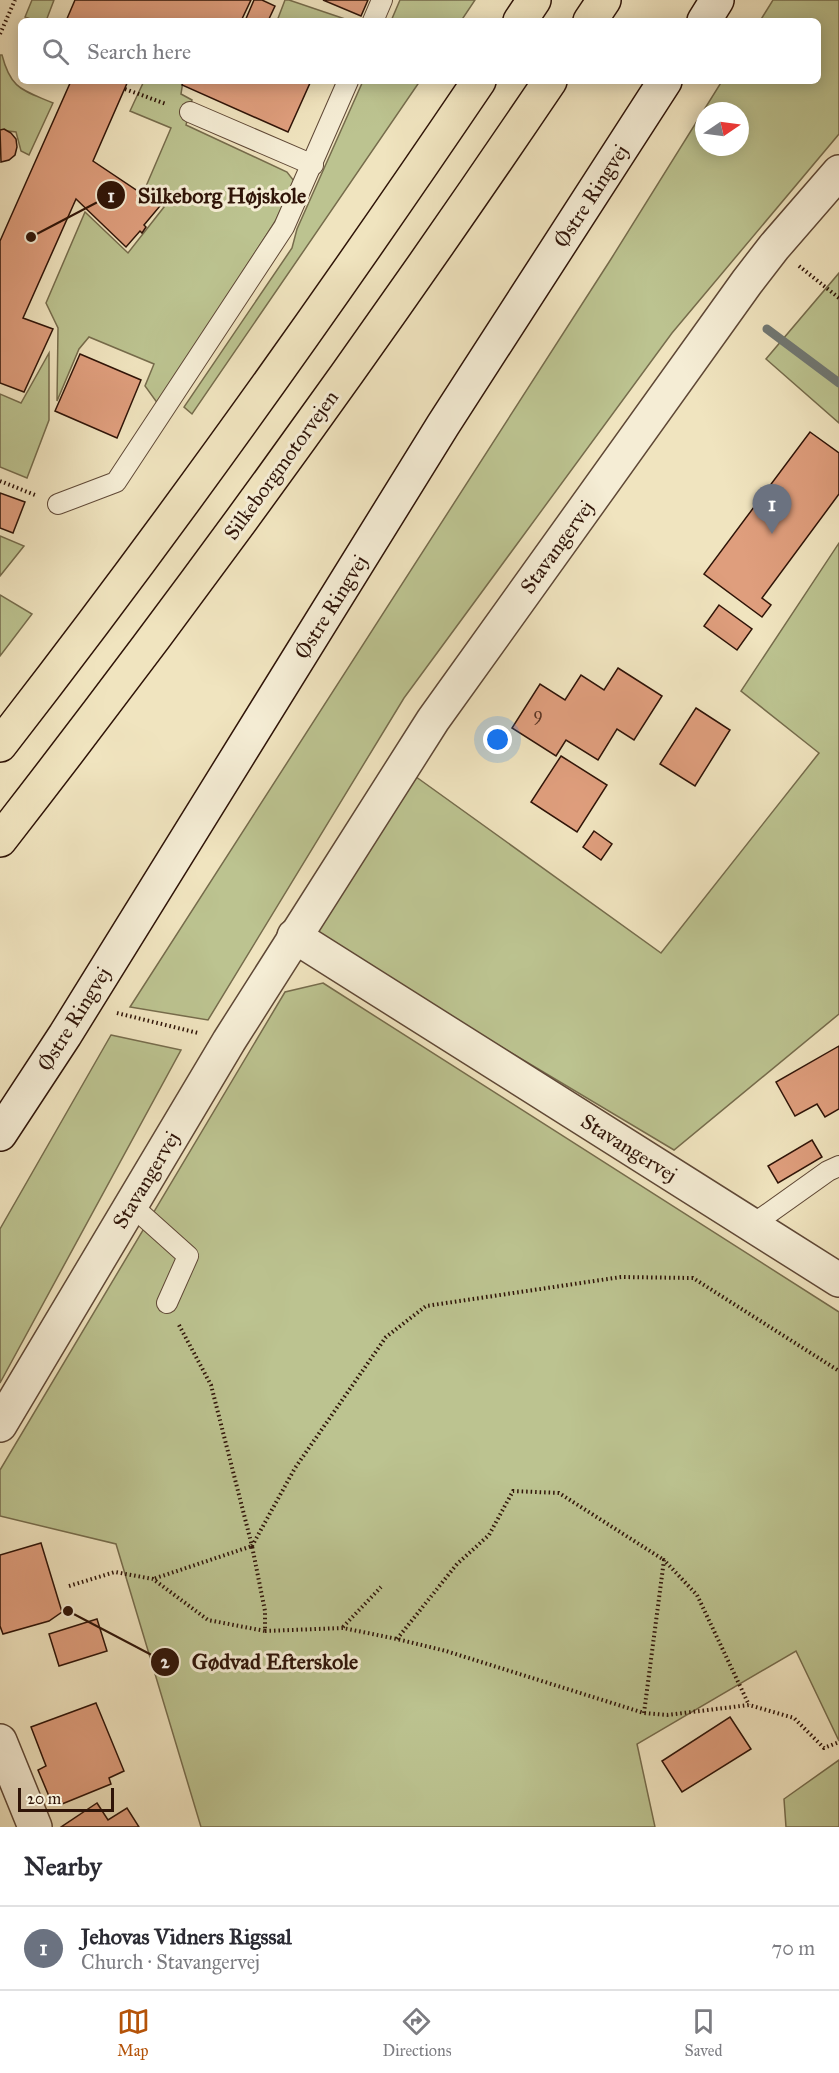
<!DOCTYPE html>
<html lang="en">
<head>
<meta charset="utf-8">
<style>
	body { margin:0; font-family:"IM FELL Great Primer",serif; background:#f2f2f3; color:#2b2b33 }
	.compass { position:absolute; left:695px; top:102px; width:54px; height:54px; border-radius:50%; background:#fff; box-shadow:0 3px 15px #0003; rotate:77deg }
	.scale { position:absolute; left:18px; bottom:15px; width:96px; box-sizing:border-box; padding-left:6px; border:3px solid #2f1408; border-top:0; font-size:16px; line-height:21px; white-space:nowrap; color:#2f1408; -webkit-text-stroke:4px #f5edd5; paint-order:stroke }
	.you { position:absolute; left:498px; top:740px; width:21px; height:21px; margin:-15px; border:4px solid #fff; border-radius:50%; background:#1a73e8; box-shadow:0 0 0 9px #1a73e833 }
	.badge { display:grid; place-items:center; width:39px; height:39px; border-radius:50%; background:#b45309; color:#fff; font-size:20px; font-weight:700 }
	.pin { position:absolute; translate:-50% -50px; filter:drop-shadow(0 2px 3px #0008) }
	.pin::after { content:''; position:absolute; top:32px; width:21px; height:18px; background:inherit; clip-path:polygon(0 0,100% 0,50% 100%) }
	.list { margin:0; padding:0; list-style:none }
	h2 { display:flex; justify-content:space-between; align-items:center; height:78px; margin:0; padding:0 24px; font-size:26px }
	h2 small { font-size:20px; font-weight:400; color:#7c7c81 }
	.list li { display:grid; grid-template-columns:39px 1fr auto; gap:18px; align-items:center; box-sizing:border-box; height:84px; padding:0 24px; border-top:2px solid #e1e1e2 }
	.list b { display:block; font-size:22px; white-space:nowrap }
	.list p { margin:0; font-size:20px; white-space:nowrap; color:#7c7c81 }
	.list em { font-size:20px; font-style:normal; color:#7c7c81 }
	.icon { flex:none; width:33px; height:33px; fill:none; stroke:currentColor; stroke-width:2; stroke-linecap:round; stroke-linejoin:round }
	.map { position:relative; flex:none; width:839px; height:1827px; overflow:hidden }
	.search { position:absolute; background:#fff; box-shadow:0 3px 15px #0003; left:18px; right:18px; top:18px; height:66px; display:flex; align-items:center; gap:15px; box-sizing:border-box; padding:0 21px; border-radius:9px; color:#7c7c81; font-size:22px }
	.sheet { height:162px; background:#fff }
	nav { display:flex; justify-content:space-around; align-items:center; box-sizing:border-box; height:84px; border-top:2px solid #e1e1e2; background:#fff; font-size:16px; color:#7c7c81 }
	nav a { display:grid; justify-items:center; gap:3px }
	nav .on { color:#b45309 }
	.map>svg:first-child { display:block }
	.green { fill:#bcc390; stroke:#766c4c; stroke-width:1.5; fill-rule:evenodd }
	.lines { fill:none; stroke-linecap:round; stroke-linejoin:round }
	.stream { stroke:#727974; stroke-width:9 }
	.building { fill:#df9e7d; stroke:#2f1408; stroke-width:1.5 }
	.service-casing { stroke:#5f4836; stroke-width:22 }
	.minor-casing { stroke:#5f4836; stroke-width:36 }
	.secondary-casing { stroke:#2f1408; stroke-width:36 }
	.motorway-casing { stroke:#2f1408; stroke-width:36 }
	.path { stroke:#2f1408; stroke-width:4; stroke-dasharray:1.5 3; stroke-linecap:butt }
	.service { stroke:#f5edd5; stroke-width:20 }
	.minor { stroke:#f5edd5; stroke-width:33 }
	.secondary { stroke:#f5edd5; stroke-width:33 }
	.motorway { stroke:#f0e4bf; stroke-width:33 }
	.labels { text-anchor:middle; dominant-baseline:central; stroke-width:6; stroke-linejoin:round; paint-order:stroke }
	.number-label { font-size:18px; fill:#5b3625 }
	.street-label { font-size:21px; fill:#2f1408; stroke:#f5edd5 }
	.leader { fill:none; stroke:#2f1408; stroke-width:2 }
	.callout-dot { fill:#2f1408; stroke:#f5edd5; stroke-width:2 }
	.mark-label { font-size:18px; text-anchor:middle; font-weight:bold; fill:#fff }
	.callout-label { font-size:22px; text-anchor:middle; font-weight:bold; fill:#2f1408; stroke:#f5edd5; stroke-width:6; stroke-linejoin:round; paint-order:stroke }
</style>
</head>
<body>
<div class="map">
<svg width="839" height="1827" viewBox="0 0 839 1827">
	<rect width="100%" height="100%" fill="#f0e4bf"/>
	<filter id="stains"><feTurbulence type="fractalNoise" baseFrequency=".00333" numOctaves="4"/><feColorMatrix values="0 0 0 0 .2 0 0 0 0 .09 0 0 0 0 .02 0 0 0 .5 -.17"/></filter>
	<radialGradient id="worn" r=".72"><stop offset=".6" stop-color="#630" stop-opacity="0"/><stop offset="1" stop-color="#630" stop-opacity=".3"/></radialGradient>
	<g class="green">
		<path d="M 32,0 L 54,0 L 46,21 L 36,21 L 25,17 Z"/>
		<path d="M 285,0 L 289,0 L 351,21 L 277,21 Z"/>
		<path d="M 400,0 L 475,0 L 461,21 L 391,21 Z"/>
		<path d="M 773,0 L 839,0 L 839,134 L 672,333 L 404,698 L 208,1020 L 130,1007 L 611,259 L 722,81 L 818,81 L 818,21 L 760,21 ZM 704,111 L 740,111 L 740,147 L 704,147 Z"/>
		<path d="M 0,55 L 2,55 C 11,90 23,90 53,103 L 29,155 L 21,151 L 16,132 L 0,130 Z"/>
		<path d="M 144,81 L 183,81 L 181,94 L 192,100 L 186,125 L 287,172 L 294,181 L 276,220 L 158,404 L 145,386 L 154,364 L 89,337 L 79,349 L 57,401 L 58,328 L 46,303 L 85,212 L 128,253 L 164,207 L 144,191 L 171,128 L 130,111 Z"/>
		<path d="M 363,81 L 420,81 L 192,414 L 184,407 L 292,248 L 297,229 Z"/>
		<path d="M 839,273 L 839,423 L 766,359 Z"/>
		<path d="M 49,353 L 49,420 L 27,478 L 0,467 L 0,394 L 21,403 Z"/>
		<path d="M 0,536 L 24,546 L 0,576 Z"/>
		<path d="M 839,543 L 839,1014 L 674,1150 L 312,934 L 412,774 L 661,953 L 819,753 L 741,691 Z"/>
		<path d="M 0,595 L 32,614 L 0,656 Z"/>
		<path d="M 323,983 L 839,1312 L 839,1741 L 796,1651 L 637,1744 L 655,1827 L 201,1827 L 116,1544 L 0,1516 L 0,1470 L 285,992 Z"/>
		<path d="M 111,1035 L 181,1050 L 0,1383 L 0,1229 Z"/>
		<path d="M 839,1760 L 839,1827 L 786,1827 L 784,1799 Z"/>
	</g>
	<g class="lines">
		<path class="stream" d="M 767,329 L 839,383"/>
	</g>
	<g class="building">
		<path d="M 75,0 L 251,0 L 241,21 L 66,21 Z"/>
		<path d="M 254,0 L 262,0 L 275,6 L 268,21 L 245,21 Z"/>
		<path d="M 323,0 L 368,0 L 361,16 Z"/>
		<path d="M 71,81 L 128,81 L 93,161 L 160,206 L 144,225 L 146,227 L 142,233 L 140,231 L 126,247 L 76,199 L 23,318 L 53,329 L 24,392 L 0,383 L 0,241 Z"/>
		<path d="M 184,81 L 306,81 L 310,83 L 288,132 L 182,85 Z"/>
		<path d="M 4,129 L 11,133 L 16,139 L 17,147 L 15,155 L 9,160 L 1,162 L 0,130 Z"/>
		<path d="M 80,354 L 141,380 L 117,438 L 55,411 Z"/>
		<path d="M 810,432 L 839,453 L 839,494 L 762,598 L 771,605 L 762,617 L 704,574 Z"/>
		<path d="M 0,493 L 25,502 L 13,533 L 0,528 Z"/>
		<path d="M 719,605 L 752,629 L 737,650 L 704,626 Z"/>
		<path d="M 618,668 L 662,696 L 634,740 L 617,729 L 598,760 L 566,740 L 556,756 L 512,728 L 540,684 L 565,700 L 581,675 L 604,690 Z"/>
		<path d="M 696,708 L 730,730 L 695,786 L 660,764 Z"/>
		<path d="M 561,756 L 607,785 L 577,832 L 531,802 Z"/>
		<path d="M 594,831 L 612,844 L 601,860 L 583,847 Z"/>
		<path d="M 839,1046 L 839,1109 L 825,1117 L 817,1104 L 795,1116 L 776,1082 Z"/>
		<path d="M 812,1140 L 822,1157 L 778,1183 L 768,1166 Z"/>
		<path d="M 41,1543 L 62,1612 L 49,1621 L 3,1634 L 0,1626 L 0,1555 Z"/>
		<path d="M 97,1619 L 107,1651 L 59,1666 L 49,1634 Z"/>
		<path d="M 96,1703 L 124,1771 L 109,1778 L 111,1784 L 62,1804 L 59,1798 L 51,1801 L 38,1770 L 46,1766 L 31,1727 Z"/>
		<path d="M 730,1717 L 751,1749 L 682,1792 L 662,1761 Z"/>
		<path d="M 97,1803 L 108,1820 L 127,1808 L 139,1827 L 61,1827 Z"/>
	</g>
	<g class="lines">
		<defs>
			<g id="service">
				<path d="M 373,21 L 382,0"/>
				<path d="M 190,112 L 313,165"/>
				<path d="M 58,504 L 116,482 L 284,227 L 348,81"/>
				<path d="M 131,1205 L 188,1256 L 167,1303"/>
				<path d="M 752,1225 L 828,1171 L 839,1166"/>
			</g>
			<g id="minor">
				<path d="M 294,936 L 839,1280"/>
				<path d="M 0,1425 L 229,1041 L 433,720 L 747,282 L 774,247 L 839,172"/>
				<path d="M 0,1741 L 35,1827"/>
			</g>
			<g id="secondary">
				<path d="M 704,21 L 717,0"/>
				<path d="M 0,1134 L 65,1035 L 443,425 L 665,81"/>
			</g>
			<g id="motorway">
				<path d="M 520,21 L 534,0"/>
				<path d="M 590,21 L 604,0"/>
				<path d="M 0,745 C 168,529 326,307 479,81"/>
				<path d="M 0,840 C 192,593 375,340 550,81"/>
			</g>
		</defs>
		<use href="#service" class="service-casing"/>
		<use href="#minor" class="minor-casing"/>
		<use href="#secondary" class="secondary-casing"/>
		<use href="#motorway" class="motorway-casing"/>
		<g class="path">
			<path d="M 0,34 L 15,0"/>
			<path d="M 125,89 L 166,104"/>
			<path d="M 799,266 L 839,298"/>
			<path d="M 0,481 L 35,495"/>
			<path d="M 117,1013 L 198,1033"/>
			<path d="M 179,1325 L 211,1385 L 252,1546 L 295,1468 L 386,1337 L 426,1306 L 621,1277 L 693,1278 L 839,1371"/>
			<path d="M 69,1586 L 115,1572 L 153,1579 L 208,1620 L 265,1631 L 265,1611 L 252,1546 L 153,1579"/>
			<path d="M 343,1627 L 381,1587"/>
			<path d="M 265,1631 L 343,1628 L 397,1639 L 446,1651 L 644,1713 L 667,1715 L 749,1705 L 794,1718 L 824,1748 L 839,1742"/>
			<path d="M 397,1639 L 457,1564 L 489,1535 L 513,1491 L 559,1493 L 664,1560"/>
			<path d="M 644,1713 L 664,1560 L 697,1595 L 749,1705"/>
		</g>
		<use href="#service" class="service"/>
		<use href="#minor" class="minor"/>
		<use href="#secondary" class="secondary"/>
		<use href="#motorway" class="motorway"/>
	</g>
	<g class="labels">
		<g class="number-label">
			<text x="538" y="714">9</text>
		</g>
		<g class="street-label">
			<text transform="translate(591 196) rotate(-57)">Østre Ringvej</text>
			<text transform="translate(281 465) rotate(-54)">Silkeborgmotorvejen</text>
			<text transform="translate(557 547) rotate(-54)">Stavangervej</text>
			<text transform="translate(331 607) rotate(-58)">Østre Ringvej</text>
			<text transform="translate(74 1019) rotate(-58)">Østre Ringvej</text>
			<text transform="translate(629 1148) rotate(32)">Stavangervej</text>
			<text transform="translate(146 1180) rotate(-59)">Stavangervej</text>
		</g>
	</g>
	<path class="leader" d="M31 237L111 195M68 1611L165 1662"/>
	<g class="callout-dot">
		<circle cx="31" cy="237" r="6"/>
		<circle cx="68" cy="1611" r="6"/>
		<circle cx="111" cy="195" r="15"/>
		<circle cx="165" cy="1662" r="15"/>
	</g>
	<g class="mark-label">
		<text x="111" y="202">1</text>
		<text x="165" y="1668">2</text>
	</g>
	<g class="callout-label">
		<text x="222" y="203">Silkeborg Højskole</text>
		<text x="275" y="1669">Gødvad Efterskole</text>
	</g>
	<rect width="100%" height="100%" filter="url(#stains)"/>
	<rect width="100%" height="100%" fill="url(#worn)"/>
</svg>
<svg class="compass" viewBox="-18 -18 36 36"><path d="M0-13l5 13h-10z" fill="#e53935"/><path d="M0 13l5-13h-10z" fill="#7c7c81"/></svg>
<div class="scale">20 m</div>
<div class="you"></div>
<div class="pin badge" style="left:772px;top:534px;background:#6b7280">1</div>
<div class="search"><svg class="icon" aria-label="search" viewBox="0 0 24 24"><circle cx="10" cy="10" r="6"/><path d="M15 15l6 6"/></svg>Search here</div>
</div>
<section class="sheet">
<h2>Nearby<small></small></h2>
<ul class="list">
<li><span class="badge" style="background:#6b7280">1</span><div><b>Jehovas Vidners Rigssal</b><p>Church · Stavangervej</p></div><em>70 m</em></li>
</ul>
</section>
<nav>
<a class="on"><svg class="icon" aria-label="map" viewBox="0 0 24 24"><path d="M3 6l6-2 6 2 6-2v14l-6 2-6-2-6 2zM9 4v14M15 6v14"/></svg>Map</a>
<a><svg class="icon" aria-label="directions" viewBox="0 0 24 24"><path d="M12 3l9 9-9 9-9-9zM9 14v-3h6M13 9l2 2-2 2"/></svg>Directions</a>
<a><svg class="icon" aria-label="saved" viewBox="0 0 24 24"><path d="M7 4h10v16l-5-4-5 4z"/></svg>Saved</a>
</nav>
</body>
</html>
